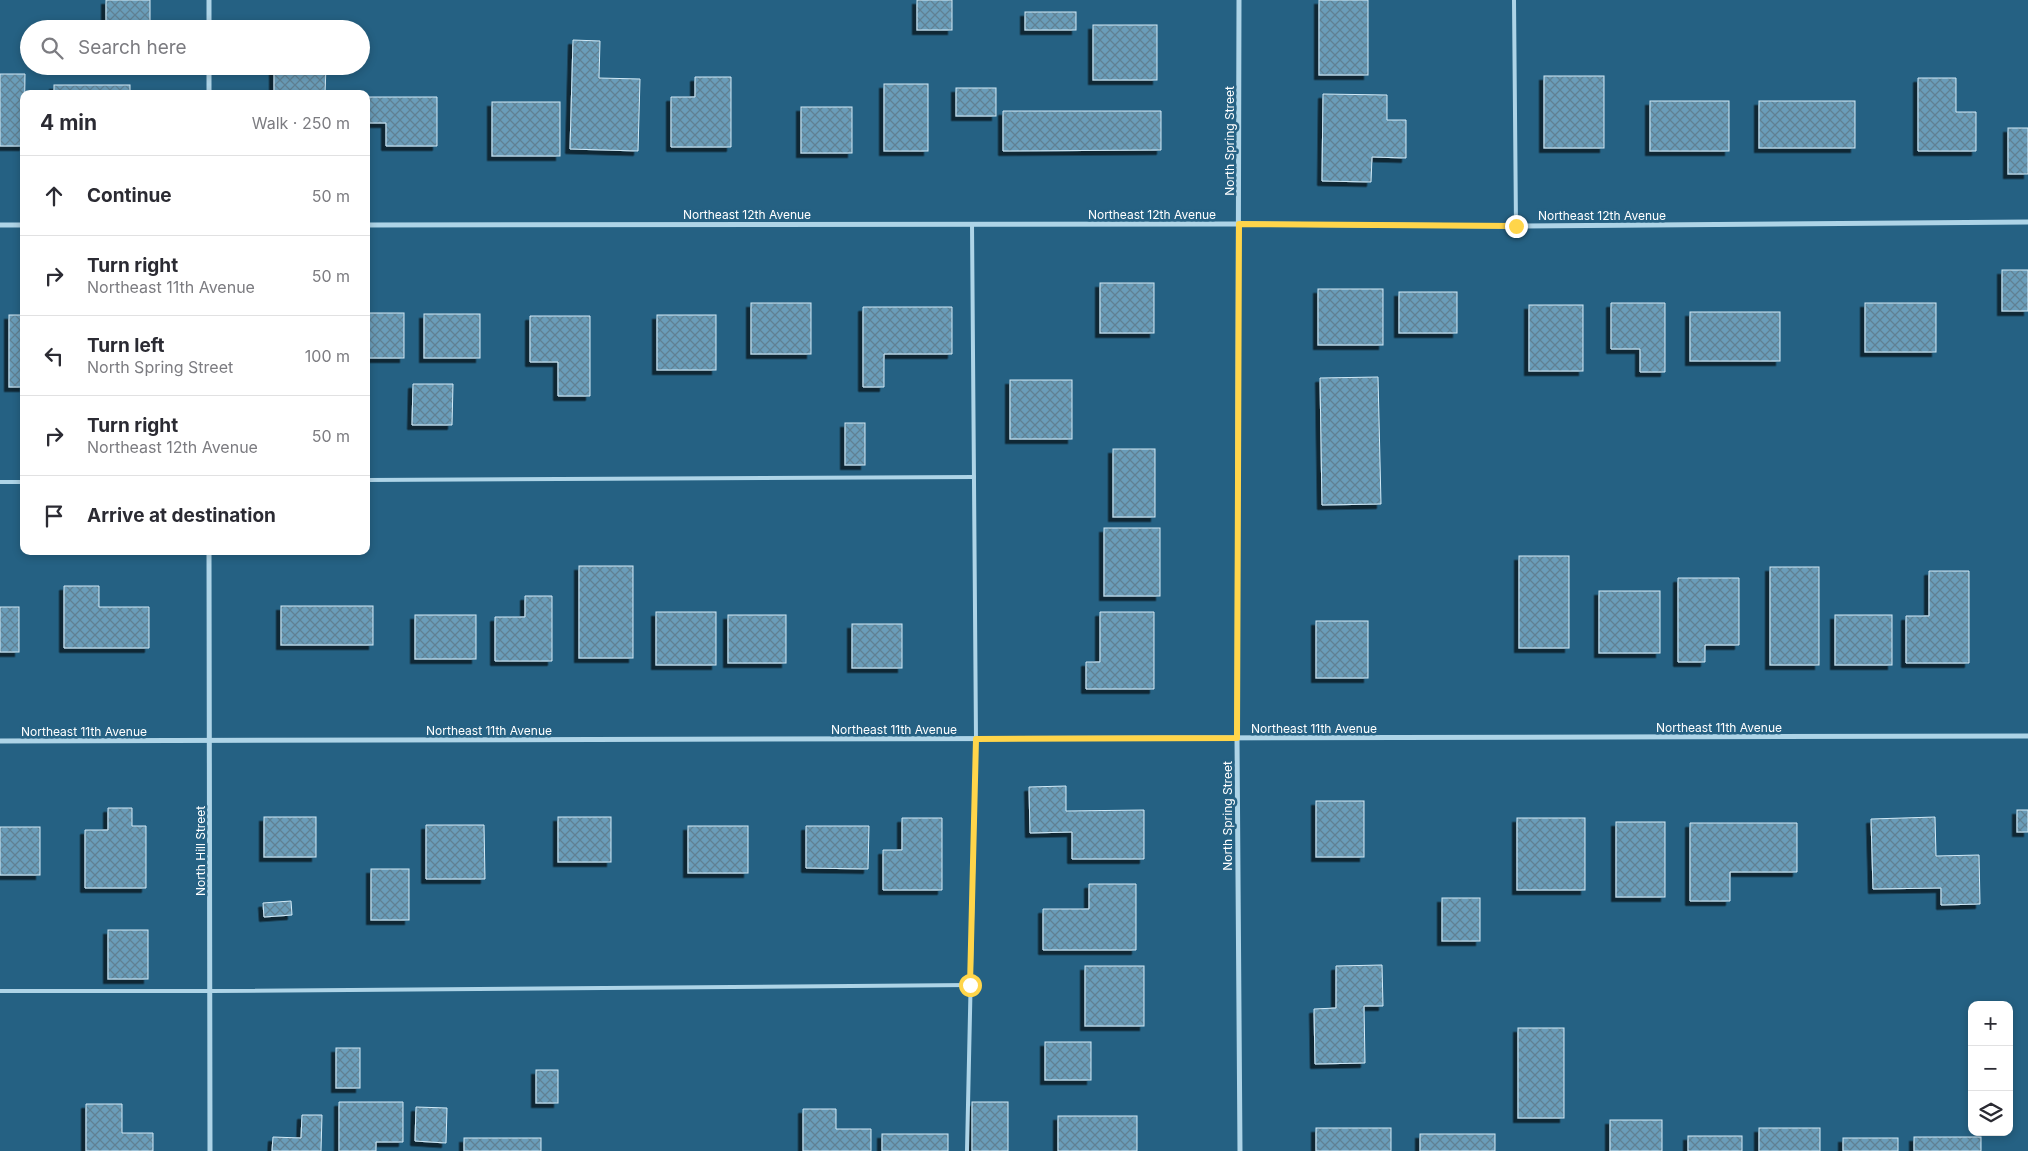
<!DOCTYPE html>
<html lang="en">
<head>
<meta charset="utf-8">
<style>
	body { margin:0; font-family:Inter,sans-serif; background:#f2f2f3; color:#2b2b33 }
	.controls { position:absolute; right:15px; bottom:15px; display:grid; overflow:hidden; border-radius:10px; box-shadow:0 2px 8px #0003 }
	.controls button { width:45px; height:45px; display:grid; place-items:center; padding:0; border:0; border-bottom:1px solid #e1e1e2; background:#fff; color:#2b2b33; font:25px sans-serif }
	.stop { position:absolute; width:15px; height:15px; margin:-11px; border:4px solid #ffd54a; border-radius:50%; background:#fff }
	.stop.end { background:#ffd54a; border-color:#fff; box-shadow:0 1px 5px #0008 }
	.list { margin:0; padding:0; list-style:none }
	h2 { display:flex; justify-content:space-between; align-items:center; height:65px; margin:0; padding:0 20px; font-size:21px }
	h2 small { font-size:16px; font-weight:400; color:#7c7c81 }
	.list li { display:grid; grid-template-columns:32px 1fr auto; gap:15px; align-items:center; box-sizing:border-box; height:80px; padding:0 20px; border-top:1px solid #e1e1e2 }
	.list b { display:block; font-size:19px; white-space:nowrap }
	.list p { margin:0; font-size:16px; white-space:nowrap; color:#7c7c81 }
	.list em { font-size:16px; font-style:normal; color:#7c7c81 }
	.icon { flex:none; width:28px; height:28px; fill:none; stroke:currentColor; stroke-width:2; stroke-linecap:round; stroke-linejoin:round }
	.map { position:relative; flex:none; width:2028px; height:1151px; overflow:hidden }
	.search { position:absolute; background:#fff; box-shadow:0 2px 8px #0003; left:20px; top:20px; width:350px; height:55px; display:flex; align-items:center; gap:12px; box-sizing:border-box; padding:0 18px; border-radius:28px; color:#7c7c81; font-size:19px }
	.panel { position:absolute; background:#fff; box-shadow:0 2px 8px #0003; left:20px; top:90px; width:350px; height:465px; border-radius:10px }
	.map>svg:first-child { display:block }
	.building { fill:url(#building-cross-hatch); stroke:#d1e9f6; filter:url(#shadow) }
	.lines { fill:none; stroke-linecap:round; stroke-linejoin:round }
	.service { stroke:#aed4e7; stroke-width:4 }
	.minor { stroke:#aed4e7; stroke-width:5 }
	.route { stroke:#ffd54a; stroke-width:6 }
	.labels { text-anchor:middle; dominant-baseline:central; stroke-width:5; stroke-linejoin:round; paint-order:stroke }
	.street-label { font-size:12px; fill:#fff; stroke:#256183 }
</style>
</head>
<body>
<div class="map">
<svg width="2028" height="1151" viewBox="0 0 2028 1151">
	<defs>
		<pattern id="building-cross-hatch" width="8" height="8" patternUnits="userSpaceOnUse" patternTransform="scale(1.25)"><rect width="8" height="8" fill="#6a9db9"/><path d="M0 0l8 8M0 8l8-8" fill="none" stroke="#608193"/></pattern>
		<filter id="shadow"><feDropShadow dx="-4.5" dy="4.5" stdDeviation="0" flood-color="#0009"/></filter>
	</defs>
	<rect width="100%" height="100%" fill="#256183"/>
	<g class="building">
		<rect x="106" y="0" width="44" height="29"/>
		<rect x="917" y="0" width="35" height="30"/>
		<rect x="1319" y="0" width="49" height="75"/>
		<rect x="1025" y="12" width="51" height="18"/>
		<rect x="1093" y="25" width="64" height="55"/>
		<path d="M 573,40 L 600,41 L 599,78 L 640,79 L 638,151 L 570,149 Z"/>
		<path d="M 274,66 L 326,66 L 325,94 L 274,94 Z"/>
		<path d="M 0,74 L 25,74 L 24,146 L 0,146 Z"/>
		<rect x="1544" y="76" width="60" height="72"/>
		<path d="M 695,77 L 731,77 L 731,147 L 671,147 L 671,97 L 695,97 Z"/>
		<path d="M 1918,78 L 1956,78 L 1956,112 L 1976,112 L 1976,151 L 1918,151 Z"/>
		<rect x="884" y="84" width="44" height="67"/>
		<rect x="54" y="85" width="76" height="9"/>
		<rect x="956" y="88" width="40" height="28"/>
		<path d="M 1323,94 L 1387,95 L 1387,120 L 1406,120 L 1406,158 L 1372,157 L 1371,182 L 1322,181 Z"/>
		<path d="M 366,97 L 437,97 L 437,146 L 386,146 L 386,123 L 366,123 Z"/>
		<rect x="1650" y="101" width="79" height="50"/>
		<rect x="1759" y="101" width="96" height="47"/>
		<rect x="492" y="102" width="68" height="54"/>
		<rect x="801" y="107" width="51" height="46"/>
		<path d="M 1003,111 L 1161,111 L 1161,150 L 1003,151 Z"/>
		<rect x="2008" y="128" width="20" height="46"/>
		<rect x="2002" y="270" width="26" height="41"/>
		<rect x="1100" y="283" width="54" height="50"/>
		<rect x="1318" y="289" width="65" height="56"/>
		<rect x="1399" y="292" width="58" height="41"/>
		<rect x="751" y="303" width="60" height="51"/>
		<path d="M 1611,303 L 1665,303 L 1665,372 L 1640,372 L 1640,349 L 1611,349 Z"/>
		<rect x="1865" y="303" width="71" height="49"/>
		<rect x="1529" y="305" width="54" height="66"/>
		<path d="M 863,307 L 952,307 L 952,354 L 884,354 L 884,387 L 863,387 Z"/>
		<rect x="1690" y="312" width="90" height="49"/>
		<rect x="366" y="313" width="38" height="45"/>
		<rect x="424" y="314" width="56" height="44"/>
		<rect x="9" y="315" width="15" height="72"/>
		<rect x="657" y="315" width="59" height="55"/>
		<path d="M 530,316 L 590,316 L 590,396 L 558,396 L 558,362 L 530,362 Z"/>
		<path d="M 1378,377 L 1381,504 L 1322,505 L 1320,378 Z"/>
		<rect x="1010" y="380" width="62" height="59"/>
		<path d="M 413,384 L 453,384 L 452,425 L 412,425 Z"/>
		<rect x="845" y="423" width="20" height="42"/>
		<rect x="1113" y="449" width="42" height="68"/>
		<rect x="1104" y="528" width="56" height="68"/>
		<rect x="1519" y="556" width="50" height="92"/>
		<rect x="579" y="566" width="54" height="92"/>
		<rect x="1770" y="567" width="49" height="98"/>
		<path d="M 1929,571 L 1969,571 L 1969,663 L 1906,663 L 1906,616 L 1929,616 Z"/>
		<path d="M 1678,578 L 1739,578 L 1739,645 L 1705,645 L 1705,662 L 1678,662 Z"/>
		<path d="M 64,586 L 99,586 L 99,607 L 149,607 L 149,648 L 64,648 Z"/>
		<rect x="1599" y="591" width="61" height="62"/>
		<path d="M 525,596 L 552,596 L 552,661 L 495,661 L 495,617 L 525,617 Z"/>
		<rect x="281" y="606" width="92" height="39"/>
		<rect x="0" y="607" width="19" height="45"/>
		<rect x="656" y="612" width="60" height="53"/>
		<path d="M 1100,612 L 1154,612 L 1154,689 L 1086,689 L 1086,662 L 1100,662 Z"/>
		<rect x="415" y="615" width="61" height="44"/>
		<rect x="728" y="615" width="58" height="48"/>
		<rect x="1835" y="615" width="57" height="50"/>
		<rect x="1316" y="621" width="52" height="57"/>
		<rect x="852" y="624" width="50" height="44"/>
		<path d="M 1066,786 L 1066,811 L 1144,810 L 1144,859 L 1072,859 L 1072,832 L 1030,833 L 1029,787 Z"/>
		<rect x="1316" y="801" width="48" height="56"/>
		<path d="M 108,808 L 132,808 L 132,826 L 146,826 L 146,888 L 85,888 L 85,830 L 108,830 Z"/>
		<rect x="2017" y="810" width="11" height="22"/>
		<rect x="264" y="817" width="52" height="40"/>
		<rect x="558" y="817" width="53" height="45"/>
		<path d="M 1935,817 L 1936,856 L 1979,855 L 1980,904 L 1941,905 L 1941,888 L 1873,889 L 1871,819 Z"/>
		<path d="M 902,818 L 942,818 L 942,890 L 883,890 L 883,850 L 902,850 Z"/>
		<rect x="1517" y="818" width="68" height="72"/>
		<rect x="1616" y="822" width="49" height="75"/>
		<path d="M 1690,823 L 1797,823 L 1797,872 L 1730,872 L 1730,901 L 1690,901 Z"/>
		<path d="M 426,825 L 484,825 L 485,879 L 426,879 Z"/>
		<rect x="688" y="826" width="60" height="47"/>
		<path d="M 806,826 L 869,826 L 868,869 L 806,868 Z"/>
		<rect x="0" y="827" width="40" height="48"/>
		<rect x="371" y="869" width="38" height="51"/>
		<path d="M 1089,884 L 1136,884 L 1136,950 L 1043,950 L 1043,909 L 1089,909 Z"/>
		<rect x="1442" y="898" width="38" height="43"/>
		<path d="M 291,901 L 292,915 L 264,917 L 263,903 Z"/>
		<rect x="108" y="930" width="40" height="49"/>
		<path d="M 1382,965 L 1383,1006 L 1364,1006 L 1365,1063 L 1315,1064 L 1314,1009 L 1336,1008 L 1336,966 Z"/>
		<rect x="1085" y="966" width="59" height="60"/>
		<rect x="1518" y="1028" width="46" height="90"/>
		<rect x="1045" y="1042" width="46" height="38"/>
		<rect x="336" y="1048" width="24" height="40"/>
		<rect x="536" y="1070" width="22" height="33"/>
		<path d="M 339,1102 L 403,1102 L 403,1142 L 376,1142 L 376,1151 L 339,1151 Z"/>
		<rect x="972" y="1102" width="36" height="49"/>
		<path d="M 86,1104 L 122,1104 L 122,1133 L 153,1133 L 153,1151 L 86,1151 Z"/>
		<path d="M 416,1107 L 447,1108 L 446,1143 L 415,1141 Z"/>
		<path d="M 803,1109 L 836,1109 L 836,1129 L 871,1129 L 871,1151 L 803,1151 Z"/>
		<path d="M 302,1115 L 322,1115 L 321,1151 L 272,1151 L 273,1137 L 301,1138 Z"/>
		<rect x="1058" y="1116" width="79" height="35"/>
		<rect x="1610" y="1120" width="52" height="31"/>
		<rect x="1316" y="1128" width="75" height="23"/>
		<rect x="1759" y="1128" width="61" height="23"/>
		<rect x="882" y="1134" width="66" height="17"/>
		<rect x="1420" y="1134" width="75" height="17"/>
		<rect x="1688" y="1136" width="54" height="15"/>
		<rect x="1914" y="1137" width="67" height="14"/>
		<rect x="464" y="1138" width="77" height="13"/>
		<rect x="1843" y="1138" width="55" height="13"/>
	</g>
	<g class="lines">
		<g class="service">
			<path d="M 1514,0 L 1516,226"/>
			<path d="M 366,480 L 974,477"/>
			<path d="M 0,482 L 24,482"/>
			<path d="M 0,991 L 211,991 L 970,985"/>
			<path d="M 967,1151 L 976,739 L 972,224"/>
		</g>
		<g class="minor">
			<path d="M 1239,0 L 1237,738 L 1240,1151"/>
			<path d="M 209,29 L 209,0"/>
			<path d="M 209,94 L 209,66"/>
			<path d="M 0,225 L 24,225"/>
			<path d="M 366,225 L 1239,224 L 1516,226 L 2028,222"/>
			<path d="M 209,551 L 210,1151"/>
			<path d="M 0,741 L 2028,736"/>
		</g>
	</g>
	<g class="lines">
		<path class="route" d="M 970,985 L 976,739 L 1237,738 L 1239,224 L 1516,226"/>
	</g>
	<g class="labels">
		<g class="street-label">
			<text transform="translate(1229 141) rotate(-90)">North Spring Street</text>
			<text x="747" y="214">Northeast 12th Avenue</text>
			<text x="1152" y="214">Northeast 12th Avenue</text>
			<text x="1602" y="215">Northeast 12th Avenue</text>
			<text x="1719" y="727">Northeast 11th Avenue</text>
			<text x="1314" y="728">Northeast 11th Avenue</text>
			<text x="894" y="729">Northeast 11th Avenue</text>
			<text x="489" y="730">Northeast 11th Avenue</text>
			<text x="84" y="731">Northeast 11th Avenue</text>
			<text transform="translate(1227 816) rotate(-90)">North Spring Street</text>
			<text transform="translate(200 851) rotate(-90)">North Hill Street</text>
		</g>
	</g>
</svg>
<div class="controls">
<button>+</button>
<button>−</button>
<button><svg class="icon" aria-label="layers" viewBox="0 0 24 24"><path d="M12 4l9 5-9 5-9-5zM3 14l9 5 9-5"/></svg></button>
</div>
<div class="stop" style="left:970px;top:985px"></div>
<div class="stop end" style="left:1516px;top:226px"></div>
<div class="search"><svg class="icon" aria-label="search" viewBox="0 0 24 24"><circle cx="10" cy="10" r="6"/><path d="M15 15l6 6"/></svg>Search here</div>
<section class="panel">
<h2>4 min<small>Walk · 250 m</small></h2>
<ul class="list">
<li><svg class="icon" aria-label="ahead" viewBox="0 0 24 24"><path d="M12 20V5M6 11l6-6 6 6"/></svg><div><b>Continue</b></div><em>50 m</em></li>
<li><svg class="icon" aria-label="right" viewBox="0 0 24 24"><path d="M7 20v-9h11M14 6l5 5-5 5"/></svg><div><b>Turn right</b><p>Northeast 11th Avenue</p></div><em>50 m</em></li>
<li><svg class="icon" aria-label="left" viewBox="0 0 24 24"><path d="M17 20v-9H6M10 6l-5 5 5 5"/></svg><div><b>Turn left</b><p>North Spring Street</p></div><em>100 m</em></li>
<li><svg class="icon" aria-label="right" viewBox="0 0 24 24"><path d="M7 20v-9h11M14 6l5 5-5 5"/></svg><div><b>Turn right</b><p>Northeast 12th Avenue</p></div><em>50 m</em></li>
<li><svg class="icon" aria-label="arrive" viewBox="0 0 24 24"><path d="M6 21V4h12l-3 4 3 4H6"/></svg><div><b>Arrive at destination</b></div></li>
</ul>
</section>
</div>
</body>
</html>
